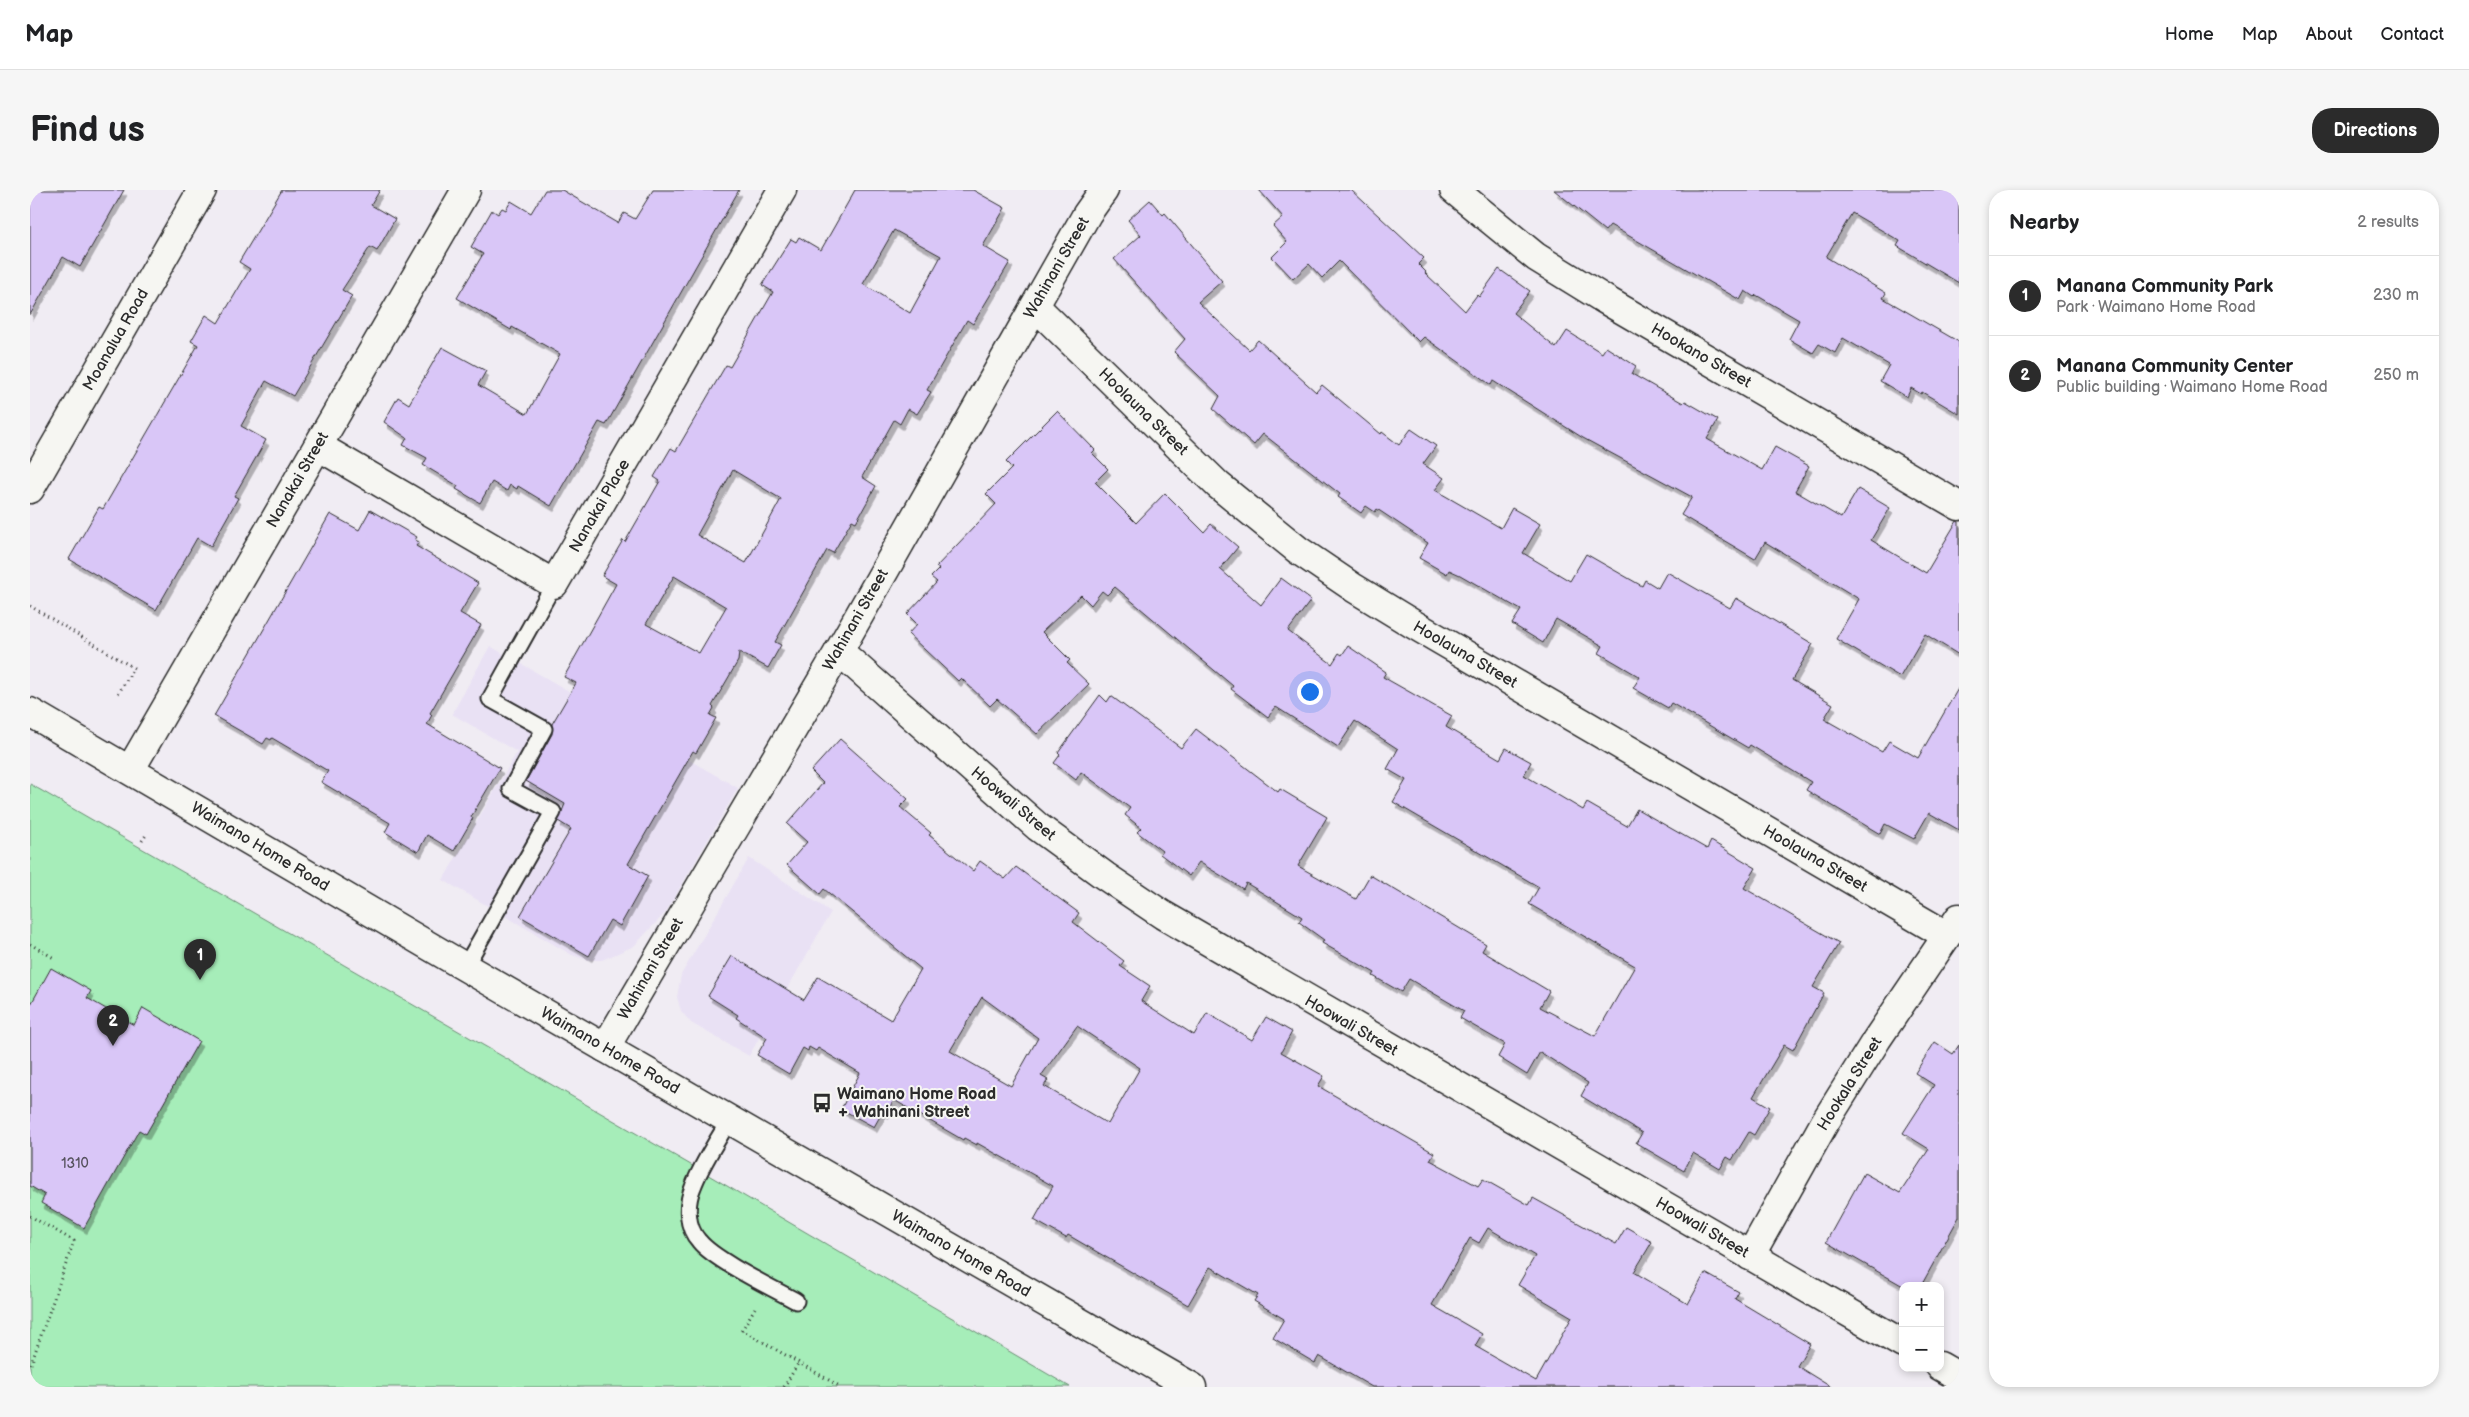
<!DOCTYPE html>
<html lang="en">
<head>
<meta charset="utf-8">
<style>
	body { margin:0; font-family:"Balsamiq Sans",sans-serif; background:#f6f6f6; color:#202124 }
	.controls { position:absolute; right:15px; bottom:15px; display:grid; overflow:hidden; border-radius:10px; box-shadow:0 2px 8px #0003 }
	.controls button { width:45px; height:45px; display:grid; place-items:center; padding:0; border:0; border-bottom:1px solid #e0e0e0; background:#fff; color:#202124; font:25px sans-serif }
	.you { position:absolute; left:1279px; top:501px; width:18px; height:18px; margin:-12px; border:4px solid #fff; border-radius:50%; background:#1a73e8; box-shadow:0 0 0 8px #1a73e833 }
	.badge { display:grid; place-items:center; width:32px; height:32px; border-radius:50%; background:#2b2b2b; color:#fff; font-size:16px; font-weight:700 }
	.pin { position:absolute; translate:-50% -41px; filter:drop-shadow(0 1px 2px #0008) }
	.pin::after { content:''; position:absolute; top:26px; width:18px; height:15px; background:inherit; clip-path:polygon(0 0,100% 0,50% 100%) }
	.list { margin:0; padding:0; list-style:none }
	h2 { display:flex; justify-content:space-between; align-items:center; height:65px; margin:0; padding:0 20px; font-size:21px }
	h2 small { font-size:16px; font-weight:400; color:#757577 }
	.list li { display:grid; grid-template-columns:32px 1fr auto; gap:15px; align-items:center; box-sizing:border-box; height:80px; padding:0 20px; border-top:1px solid #e0e0e0 }
	.list b { display:block; font-size:19px; white-space:nowrap }
	.list p { margin:0; font-size:16px; white-space:nowrap; color:#757577 }
	.list em { font-size:16px; font-style:normal; color:#757577 }
	.map { position:relative; flex:none; width:1929px; height:1197px; overflow:hidden; border-radius:20px }
	header { display:flex; align-items:center; gap:30px; box-sizing:border-box; height:70px; padding:0 25px; background:#fff; border-bottom:1px solid #e0e0e0 }
	header strong { font-size:24px }
	nav { display:flex; gap:28px; margin-inline-start:auto; font-size:18px }
	.intro { display:flex; align-items:center; justify-content:space-between; box-sizing:border-box; height:120px; padding:0 30px }
	h1 { margin:0; font-size:35px }
	.button { padding:12px 22px; border-radius:20px; background:#2b2b2b; color:#fff; font-size:18px; font-weight:700 }
	main { display:flex; gap:30px; padding:0 30px }
	aside { flex:1; background:#fff; border-radius:20px; box-shadow:0 2px 8px #0003 }
	.map>svg:first-child { display:block }
	.built { fill:#e9e1f4 }
	.green { fill:#a6edb9; stroke:#688c72 }
	.building { fill:#d9c6f7; stroke:#2b2b2b; fill-rule:evenodd; filter:url(#shadow) }
	.lines { fill:none; stroke-linecap:round; stroke-linejoin:round }
	.service-casing { stroke:#2b2b2b; stroke-width:19 }
	.minor-casing { stroke:#2b2b2b; stroke-width:31 }
	.secondary-casing { stroke:#2b2b2b; stroke-width:31 }
	.path { stroke:#2b2b2b; stroke-width:3; stroke-dasharray:1 4; stroke-linecap:butt }
	.service { stroke:#f6f6f2; stroke-width:15 }
	.minor { stroke:#f6f6f2; stroke-width:28 }
	.secondary { stroke:#f6f6f2; stroke-width:28 }
	.labels { text-anchor:middle; dominant-baseline:central; stroke-width:4; stroke-linejoin:round; paint-order:stroke }
	.number-label { font-size:14px; fill:#56525e }
	.street-label { font-size:16px; fill:#2b2b2b; stroke:#f6f6f2 }
	.poi-label { font-size:16px; font-weight:bold; fill:#2b2b2b; stroke:#f6f6f2; text-anchor:start }
</style>
</head>
<body>
<header>
<strong>Map</strong>
<nav><a>Home</a><a>Map</a><a>About</a><a>Contact</a></nav>
</header>
<div class="intro"><h1>Find us</h1><a class="button">Directions</a></div>
<main>
<div class="map">
<svg width="1929" height="1197" viewBox="0 0 1929 1197">
	<defs>
		<filter id="shadow"><feDropShadow dx="3" dy="5.5" stdDeviation="0" flood-color="#0004"/></filter>
	</defs>
	<rect width="100%" height="100%" fill="#f0ecf3"/>
	<filter id="ink" filterUnits="userSpaceOnUse"><feTurbulence type="fractalNoise" baseFrequency=".02" numOctaves="2"/><feDisplacementMap in="SourceGraphic" scale="10" xChannelSelector="R" yChannelSelector="G"/><feConvolveMatrix kernelMatrix="1 2 1 2 8 2 1 2 1" color-interpolation-filters="sRGB"/></filter>
	<g filter="url(#ink)">
		<g class="built">
			<path d="M 460,456 L 708,598 L 636,722 L 604,756 L 572,770 L 557,770 L 542,765 L 413,690 L 487,562 L 422,524 Z"/>
			<path d="M 719,668 L 801,722 L 719,866 L 661,833 L 651,821 L 647,807 L 651,785 Z"/>
		</g>
		<path class="green" d="M 0,594 L 680,986 L 1040,1197 L 0,1197 Z"/>
		<g class="building">
			<path d="M 0,0 L 94,0 L 50,77 L 33,67 L 0,125 Z"/>
			<path d="M 252,0 L 350,0 L 341,15 L 365,29 L 347,61 L 340,57 L 312,100 L 322,106 L 263,206 L 236,191 L 211,236 L 236,250 L 204,306 L 208,308 L 181,356 L 167,348 L 126,420 L 39,369 L 69,317 L 73,319 L 168,155 L 161,151 L 176,125 L 188,133 L 220,79 L 209,72 Z"/>
			<path d="M 515,0 L 532,0 L 588,33 L 594,23 L 605,29 L 623,0 L 709,0 L 576,235 L 569,232 L 521,316 L 488,296 L 487,299 L 480,295 L 477,301 L 462,292 L 450,313 L 426,299 L 428,296 L 393,275 L 397,268 L 373,255 L 377,248 L 354,232 L 368,207 L 379,214 L 412,157 L 456,181 L 448,195 L 497,224 L 530,164 L 482,137 L 481,140 L 427,108 L 453,64 L 441,57 L 462,20 L 468,24 L 472,18 L 476,20 L 481,11 L 501,23 Z"/>
			<path d="M 825,0 L 943,0 L 975,18 L 953,56 L 980,72 L 943,134 L 937,130 L 897,200 L 901,202 L 887,224 L 878,219 L 870,234 L 864,230 L 832,287 L 846,296 L 826,332 L 822,330 L 803,363 L 797,360 L 745,452 L 751,455 L 738,478 L 709,462 L 708,471 L 682,516 L 684,518 L 680,525 L 686,528 L 666,563 L 663,561 L 598,674 L 618,686 L 590,736 L 580,730 L 559,766 L 490,726 L 541,639 L 528,631 L 535,614 L 496,591 L 522,544 L 522,534 L 546,493 L 534,487 L 586,394 L 572,386 L 593,350 L 595,352 L 630,291 L 624,287 L 641,258 L 646,261 L 696,175 L 700,177 L 743,102 L 732,95 L 761,49 L 766,52 L 769,47 L 791,60 ZM 864,40 L 911,66 L 880,123 L 833,94 ZM 703,280 L 751,309 L 716,373 L 667,345 ZM 644,386 L 696,417 L 669,463 L 616,434 Z"/>
			<path d="M 1229,0 L 1321,0 L 1394,68 L 1388,74 L 1396,82 L 1395,83 L 1435,121 L 1447,105 L 1449,107 L 1469,79 L 1500,101 L 1483,123 L 1526,158 L 1537,141 L 1572,163 L 1576,157 L 1606,176 L 1602,184 L 1653,213 L 1655,211 L 1688,230 L 1677,249 L 1732,280 L 1745,257 L 1779,276 L 1765,301 L 1811,328 L 1828,299 L 1860,318 L 1841,350 L 1896,383 L 1927,331 L 1929,332 L 1929,465 L 1895,444 L 1870,487 L 1806,449 L 1829,409 L 1735,352 L 1725,369 L 1651,325 L 1662,307 L 1553,248 L 1463,191 L 1461,195 L 1394,147 L 1389,152 L 1309,71 L 1292,88 L 1279,74 L 1263,89 L 1242,67 L 1257,52 L 1243,36 L 1253,27 Z"/>
			<path d="M 1524,0 L 1929,0 L 1929,93 L 1867,56 L 1870,51 L 1822,23 L 1796,67 L 1856,103 L 1853,108 L 1929,152 L 1929,224 L 1892,202 L 1891,204 L 1881,198 L 1877,207 L 1850,191 L 1859,175 L 1813,148 L 1805,163 L 1789,154 L 1783,163 L 1759,149 L 1769,130 L 1726,105 L 1724,107 L 1715,101 L 1710,110 L 1580,35 L 1575,41 Z"/>
			<path d="M 1120,10 L 1133,25 L 1135,23 L 1192,91 L 1168,112 L 1219,160 L 1228,150 L 1286,202 L 1292,195 L 1351,244 L 1352,242 L 1369,255 L 1381,239 L 1406,256 L 1393,274 L 1414,288 L 1405,300 L 1471,338 L 1482,318 L 1510,334 L 1493,363 L 1540,391 L 1556,364 L 1612,396 L 1615,390 L 1628,398 L 1637,382 L 1700,418 L 1706,408 L 1783,454 L 1762,490 L 1803,514 L 1794,529 L 1852,562 L 1859,551 L 1888,568 L 1929,497 L 1929,640 L 1899,623 L 1884,649 L 1855,634 L 1850,644 L 1776,600 L 1781,592 L 1720,555 L 1718,558 L 1641,513 L 1638,518 L 1603,498 L 1610,487 L 1569,463 L 1573,456 L 1526,429 L 1513,453 L 1482,434 L 1491,420 L 1430,385 L 1419,380 L 1417,384 L 1389,368 L 1398,353 L 1347,319 L 1345,322 L 1336,316 L 1331,323 L 1308,307 L 1310,304 L 1233,244 L 1224,255 L 1183,219 L 1190,206 L 1144,162 L 1155,149 L 1084,69 L 1111,45 L 1098,30 Z"/>
			<path d="M 1027,221 L 1065,260 L 1062,263 L 1078,279 L 1065,292 L 1106,333 L 1135,303 L 1174,342 L 1181,334 L 1208,357 L 1190,379 L 1231,415 L 1251,388 L 1281,410 L 1258,441 L 1302,474 L 1309,463 L 1312,465 L 1318,456 L 1356,482 L 1353,487 L 1422,526 L 1416,537 L 1470,569 L 1476,558 L 1501,572 L 1494,585 L 1553,620 L 1557,613 L 1597,636 L 1607,619 L 1677,659 L 1681,651 L 1726,678 L 1714,698 L 1809,753 L 1783,797 L 1794,803 L 1777,834 L 1763,860 L 1754,855 L 1723,907 L 1740,917 L 1724,945 L 1719,942 L 1702,970 L 1697,967 L 1690,979 L 1663,963 L 1654,981 L 1606,953 L 1612,943 L 1551,906 L 1558,893 L 1510,862 L 1497,885 L 1468,867 L 1475,854 L 1430,828 L 1434,821 L 1379,789 L 1371,802 L 1343,786 L 1345,783 L 1292,753 L 1294,750 L 1269,732 L 1272,727 L 1216,693 L 1213,699 L 1169,672 L 1159,686 L 1130,664 L 1132,661 L 1107,642 L 1111,638 L 1095,625 L 1100,618 L 1051,582 L 1046,590 L 1024,573 L 1030,565 L 1028,563 L 1070,505 L 1077,512 L 1081,506 L 1151,558 L 1166,539 L 1248,602 L 1250,599 L 1297,627 L 1268,676 L 1326,709 L 1340,685 L 1456,754 L 1452,761 L 1519,801 L 1510,817 L 1565,846 L 1605,776 L 1499,714 L 1509,697 L 1363,612 L 1376,590 L 1357,579 L 1368,559 L 1325,531 L 1308,557 L 1246,517 L 1238,527 L 1201,499 L 1203,496 L 1085,397 L 1077,405 L 1072,401 L 1061,415 L 1051,405 L 1012,442 L 1040,470 L 1037,473 L 1059,494 L 1007,544 L 967,509 L 960,516 L 931,488 L 928,491 L 878,444 L 887,434 L 877,424 L 907,392 L 901,387 L 909,379 L 906,377 L 966,314 L 956,304 L 982,278 L 976,272 Z"/>
			<path d="M 340,320 L 387,347 L 385,350 L 389,352 L 386,356 L 448,393 L 430,423 L 451,435 L 400,523 L 402,525 L 397,534 L 470,578 L 441,627 L 443,628 L 424,661 L 397,645 L 388,662 L 355,642 L 360,633 L 291,592 L 298,581 L 242,548 L 241,550 L 237,548 L 233,554 L 184,526 L 300,324 L 329,340 Z"/>
			<path d="M 810,549 L 878,609 L 870,617 L 901,643 L 899,645 L 943,681 L 950,671 L 975,689 L 986,677 L 1049,723 L 1043,732 L 1094,771 L 1090,776 L 1120,796 L 1111,811 L 1164,845 L 1177,823 L 1222,850 L 1236,827 L 1262,842 L 1251,862 L 1294,886 L 1288,896 L 1404,963 L 1400,970 L 1448,996 L 1453,989 L 1499,1015 L 1503,1008 L 1586,1054 L 1596,1037 L 1622,1052 L 1604,1082 L 1658,1114 L 1675,1083 L 1709,1102 L 1705,1109 L 1780,1154 L 1767,1176 L 1801,1197 L 1342,1197 L 1289,1166 L 1285,1173 L 1243,1148 L 1254,1129 L 1224,1111 L 1228,1105 L 1180,1077 L 1158,1115 L 1038,1045 L 1036,1048 L 1004,1030 L 1023,996 L 947,953 L 947,955 L 934,948 L 933,950 L 864,910 L 856,923 L 853,921 L 844,937 L 811,919 L 830,883 L 788,858 L 786,861 L 779,857 L 778,861 L 773,858 L 759,884 L 727,865 L 737,848 L 706,828 L 708,825 L 678,806 L 702,766 L 774,810 L 788,787 L 861,830 L 891,779 L 794,699 L 790,704 L 757,675 L 777,652 L 757,634 L 793,593 L 781,581 ZM 952,807 L 1008,848 L 981,896 L 920,861 ZM 1047,836 L 1110,878 L 1078,934 L 1014,896 L 1018,890 L 1011,886 ZM 1458,1038 L 1505,1066 L 1488,1095 L 1542,1127 L 1506,1191 L 1445,1156 L 1452,1144 L 1402,1115 L 1440,1048 L 1449,1053 Z"/>
			<path d="M 21,778 L 61,801 L 57,808 L 104,835 L 113,818 L 169,851 L 116,944 L 109,940 L 54,1038 L 11,1013 L 15,1005 L 0,996 L 0,816 Z"/>
			<path d="M 1905,852 L 1923,864 L 1929,855 L 1929,1027 L 1891,1096 L 1873,1096 L 1796,1052 L 1834,983 L 1870,1003 L 1899,959 L 1873,943 L 1904,895 L 1885,883 Z"/>
		</g>
		<g class="lines">
			<defs>
				<g id="service">
					<path d="M 435,777 L 523,622 L 481,599 L 514,539 L 460,509 L 524,394"/>
					<path d="M 699,930 C 687,952 672,973 663,997 C 656,1014 656,1037 669,1051 C 684,1070 742,1098 766,1111"/>
				</g>
				<g id="minor">
					<path d="M 1424,0 L 1506,67 L 1574,109 L 1929,316"/>
					<path d="M 1005,116 L 1188,295 L 1268,360 L 1324,398 L 1383,434 L 1916,745"/>
					<path d="M 288,256 L 524,394 L 752,0"/>
					<path d="M 809,461 L 1008,637 L 1075,686 L 1133,725 L 1873,1154"/>
					<path d="M 100,580 L 436,0"/>
					<path d="M 575,858 L 809,461 L 1057,24 L 1074,0"/>
					<path d="M 1720,1066 L 1795,932 L 1847,849 L 1929,728"/>
					<path d="M 1910,1176 L 1929,1187"/>
				</g>
				<g id="secondary">
					<path d="M 0,299 L 172,0"/>
					<path d="M 0,522 L 435,777 L 1162,1197"/>
				</g>
			</defs>
			<use href="#service" class="service-casing"/>
			<use href="#minor" class="minor-casing"/>
			<use href="#secondary" class="secondary-casing"/>
			<g class="path">
				<path d="M 0,416 L 104,478 L 88,504"/>
				<path d="M 112,651 L 116,645"/>
				<path d="M 0,754 L 24,768"/>
				<path d="M 0,1026 L 44,1051 L 0,1177"/>
				<path d="M 725,1118 L 712,1140 L 811,1197"/>
				<path d="M 754,1197 L 769,1172"/>
			</g>
			<use href="#service" class="service"/>
			<use href="#minor" class="minor"/>
			<use href="#secondary" class="secondary"/>
		</g>
	</g>
	<defs>
		<symbol id="bus-bare" viewBox="-9 -9 18 18"><path d="M-5-6H5V4H4V6H2V4H-2V6H-4V4H-5ZM-3.5-4V0h7V-4ZM-3.5 1.2v1.5H-2V1.2ZM2 1.2v1.5H3.5V1.2Z" fill="#2b2b2b" stroke="#f6f6f2" stroke-width="2.5" paint-order="stroke"/></symbol>
	</defs>
	<g fill-rule="evenodd">
		<use href="#bus-bare" x="778" y="899" width="28" height="28"/>
	</g>
	<g class="labels">
		<g class="number-label">
			<text x="45" y="973">1310</text>
		</g>
		<g class="street-label">
			<text transform="translate(1027 78) rotate(-60)">Wahinani Street</text>
			<text transform="translate(86 150) rotate(-60)">Moanalua Road</text>
			<text transform="translate(1671 166) rotate(30)">Hookano Street</text>
			<text transform="translate(1113 222) rotate(44)">Hoolauna Street</text>
			<text transform="translate(268 290) rotate(-60)">Nanakai Street</text>
			<text transform="translate(570 316) rotate(-60)">Nanakai Place</text>
			<text transform="translate(826 430) rotate(-60)">Wahinani Street</text>
			<text transform="translate(1435 465) rotate(30)">Hoolauna Street</text>
			<text transform="translate(983 614) rotate(40)">Hoowali Street</text>
			<text transform="translate(230 657) rotate(31)">Waimano Home Road</text>
			<text transform="translate(1785 669) rotate(30)">Hoolauna Street</text>
			<text transform="translate(621 779) rotate(-60)">Wahinani Street</text>
			<text transform="translate(1321 836) rotate(30)">Hoowali Street</text>
			<text transform="translate(580 861) rotate(30)">Waimano Home Road</text>
			<text transform="translate(1820 894) rotate(-58)">Hookala Street</text>
			<text transform="translate(1672 1038) rotate(30)">Hoowali Street</text>
			<text transform="translate(931 1064) rotate(30)">Waimano Home Road</text>
		</g>
		<g class="poi-label">
			<text x="807" y="904">Waimano Home Road<tspan x="807" dy="18">+ Wahinani Street</tspan></text>
		</g>
	</g>
</svg>
<div class="controls">
<button>+</button>
<button>−</button>
</div>
<div class="you"></div>
<div class="pin badge" style="left:170px;top:790px">1</div>
<div class="pin badge" style="left:83px;top:856px">2</div>
</div>
<aside>
<h2>Nearby<small>2 results</small></h2>
<ul class="list">
<li><span class="badge">1</span><div><b>Manana Community Park</b><p>Park · Waimano Home Road</p></div><em>230 m</em></li>
<li><span class="badge">2</span><div><b>Manana Community Center</b><p>Public building · Waimano Home Road</p></div><em>250 m</em></li>
</ul>
</aside>
</main>
</body>
</html>
